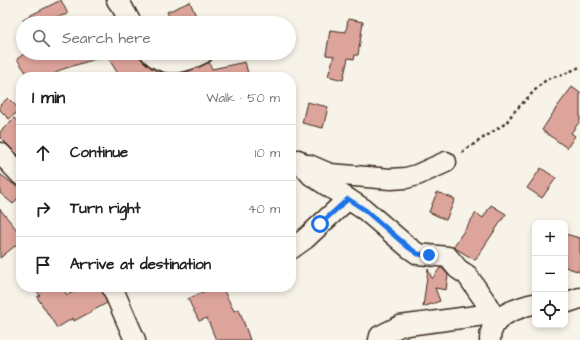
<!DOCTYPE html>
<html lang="en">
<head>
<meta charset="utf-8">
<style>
	body { margin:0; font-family:"Architects Daughter",sans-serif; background:#f6f6f6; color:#202124 }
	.controls { position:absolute; right:12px; bottom:12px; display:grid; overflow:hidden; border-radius:8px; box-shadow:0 2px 6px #0003 }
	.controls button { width:36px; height:36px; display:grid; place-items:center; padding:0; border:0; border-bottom:1px solid #e0e0e0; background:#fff; color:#202124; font:20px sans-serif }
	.stop { position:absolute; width:12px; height:12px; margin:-9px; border:3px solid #1a73e8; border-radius:50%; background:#fff }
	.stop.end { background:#1a73e8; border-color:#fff; box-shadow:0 1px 4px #0008 }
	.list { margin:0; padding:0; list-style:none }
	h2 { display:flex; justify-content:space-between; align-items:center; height:52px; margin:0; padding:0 16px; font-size:17px }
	h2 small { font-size:13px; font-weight:400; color:#757577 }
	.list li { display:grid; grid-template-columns:26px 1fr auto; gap:12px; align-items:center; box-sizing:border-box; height:56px; padding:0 16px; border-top:1px solid #e0e0e0 }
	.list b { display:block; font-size:15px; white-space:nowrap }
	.list em { font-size:13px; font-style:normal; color:#757577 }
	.icon { flex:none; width:22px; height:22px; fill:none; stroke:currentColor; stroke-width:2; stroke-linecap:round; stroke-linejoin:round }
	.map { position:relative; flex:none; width:580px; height:340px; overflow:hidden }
	.search { position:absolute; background:#fff; box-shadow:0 2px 6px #0003; left:16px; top:16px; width:280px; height:44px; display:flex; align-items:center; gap:10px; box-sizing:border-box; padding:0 14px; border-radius:22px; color:#757577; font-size:15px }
	.panel { position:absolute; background:#fff; box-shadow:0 2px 6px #0003; left:16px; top:72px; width:280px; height:220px; border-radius:16px }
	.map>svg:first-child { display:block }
	.building { fill:#dda49b; stroke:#3b2a1e }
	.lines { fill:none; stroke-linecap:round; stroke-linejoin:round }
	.minor-casing { stroke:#3b2a1e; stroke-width:23 }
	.path { stroke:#3b2a1e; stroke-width:2.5; stroke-dasharray:3 3; stroke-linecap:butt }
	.minor { stroke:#f7f3e8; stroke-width:20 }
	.route { stroke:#1a73e8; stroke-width:5 }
</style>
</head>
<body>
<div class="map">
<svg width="580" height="340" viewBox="0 0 580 340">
	<rect width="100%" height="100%" fill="#f7f3e8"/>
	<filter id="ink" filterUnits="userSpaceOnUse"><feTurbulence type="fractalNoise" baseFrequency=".025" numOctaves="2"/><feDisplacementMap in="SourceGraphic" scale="8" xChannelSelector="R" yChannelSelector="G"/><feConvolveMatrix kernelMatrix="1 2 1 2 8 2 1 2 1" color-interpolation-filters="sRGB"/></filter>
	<g filter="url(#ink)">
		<g class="building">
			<path d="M 61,0 L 68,14 L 35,23 L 25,23 L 23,19 Z"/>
			<path d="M 190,2 L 199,23 L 172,23 L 167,12 Z"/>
			<path d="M 348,19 L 363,22 L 358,55 L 355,55 L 354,59 L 348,58 L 343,80 L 328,76 L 334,56 L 326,55 L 330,30 L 346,32 Z"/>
			<path d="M 25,53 L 104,53 L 105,56 L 60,70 L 50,77 L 29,77 L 17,59 Z"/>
			<path d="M 105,53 L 140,53 L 140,57 L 143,61 L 150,67 L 158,71 L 169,74 L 186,72 L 209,62 L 212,69 L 245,62 L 249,77 L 120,77 Z"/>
			<path d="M 572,87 L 580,93 L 580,121 L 571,133 L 575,136 L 567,148 L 542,130 L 557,107 Z"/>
			<path d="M 8,98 L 20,110 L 9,119 L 0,110 L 0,105 Z"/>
			<path d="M 307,102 L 328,107 L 323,128 L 302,123 Z"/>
			<path d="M 14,118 L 21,125 L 21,158 L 0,137 L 0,132 Z"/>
			<path d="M 541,168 L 556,178 L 542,198 L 527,188 Z"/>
			<path d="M 0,174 L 21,190 L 21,194 L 13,204 L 0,193 Z"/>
			<path d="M 437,192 L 455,199 L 446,220 L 429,212 Z"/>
			<path d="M 491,205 L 506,214 L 475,260 L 453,247 L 476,213 L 483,218 Z"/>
			<path d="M 0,209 L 21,235 L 21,241 L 0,258 Z"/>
			<path d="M 565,234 L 580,238 L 580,272 L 565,267 Z"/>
			<path d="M 440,268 L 442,268 L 448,275 L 446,290 L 435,288 L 440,301 L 423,307 L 428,269 L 432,279 Z"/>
			<path d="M 33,287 L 62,287 L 67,295 L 84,287 L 101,287 L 107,303 L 74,321 L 73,318 L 57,328 L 37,297 L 40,295 Z"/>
			<path d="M 213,287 L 222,287 L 234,311 L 239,309 L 250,340 L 216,340 L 207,318 L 199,321 L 188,299 Z"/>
		</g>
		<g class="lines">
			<defs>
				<g id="minor">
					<path d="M 117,0 L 122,7 L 131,23"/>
					<path d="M 151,53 C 166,69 186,62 203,53"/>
					<path d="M 0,153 L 21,175"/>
					<path d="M 298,160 L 311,175 L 365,210 L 408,247 L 418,254 L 448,257 L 458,269 L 467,275 L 485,301 L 496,320"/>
					<path d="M 309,165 L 330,174 L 391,179 L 406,178 L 417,175 L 446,162"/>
					<path d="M 291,249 L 305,239 L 348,199"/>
					<path d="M 112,287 L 135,340"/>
					<path d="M 565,303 L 580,298"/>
					<path d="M 379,340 L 380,336 L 400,326 L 492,314"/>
					<path d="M 490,340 C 490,322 504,313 520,308 C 525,306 530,304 535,304"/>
				</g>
			</defs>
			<use href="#minor" class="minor-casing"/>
			<path class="path" d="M 462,152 L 506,123 L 513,113 L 542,83 L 550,78 L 562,75 L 580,67"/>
			<use href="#minor" class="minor"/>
		</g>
	</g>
	<g class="lines" filter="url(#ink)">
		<path class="route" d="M 320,224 L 348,199 L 365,210 L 408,247 L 418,254 L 429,255"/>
	</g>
</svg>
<div class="controls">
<button>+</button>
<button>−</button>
<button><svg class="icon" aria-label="locate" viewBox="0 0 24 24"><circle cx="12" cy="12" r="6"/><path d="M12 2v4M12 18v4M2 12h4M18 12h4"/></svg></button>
</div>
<div class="stop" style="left:320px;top:224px"></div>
<div class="stop end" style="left:429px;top:255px"></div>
<div class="search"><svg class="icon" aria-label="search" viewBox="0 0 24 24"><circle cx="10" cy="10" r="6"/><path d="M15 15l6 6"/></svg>Search here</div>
<section class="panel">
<h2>1 min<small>Walk · 50 m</small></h2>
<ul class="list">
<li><svg class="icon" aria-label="ahead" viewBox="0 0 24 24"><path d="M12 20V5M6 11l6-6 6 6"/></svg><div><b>Continue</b></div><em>10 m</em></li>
<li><svg class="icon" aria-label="right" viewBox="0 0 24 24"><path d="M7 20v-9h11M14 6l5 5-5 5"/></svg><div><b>Turn right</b></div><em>40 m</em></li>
<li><svg class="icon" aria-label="arrive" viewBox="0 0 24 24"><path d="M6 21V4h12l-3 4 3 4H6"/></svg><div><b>Arrive at destination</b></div></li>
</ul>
</section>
</div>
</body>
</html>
